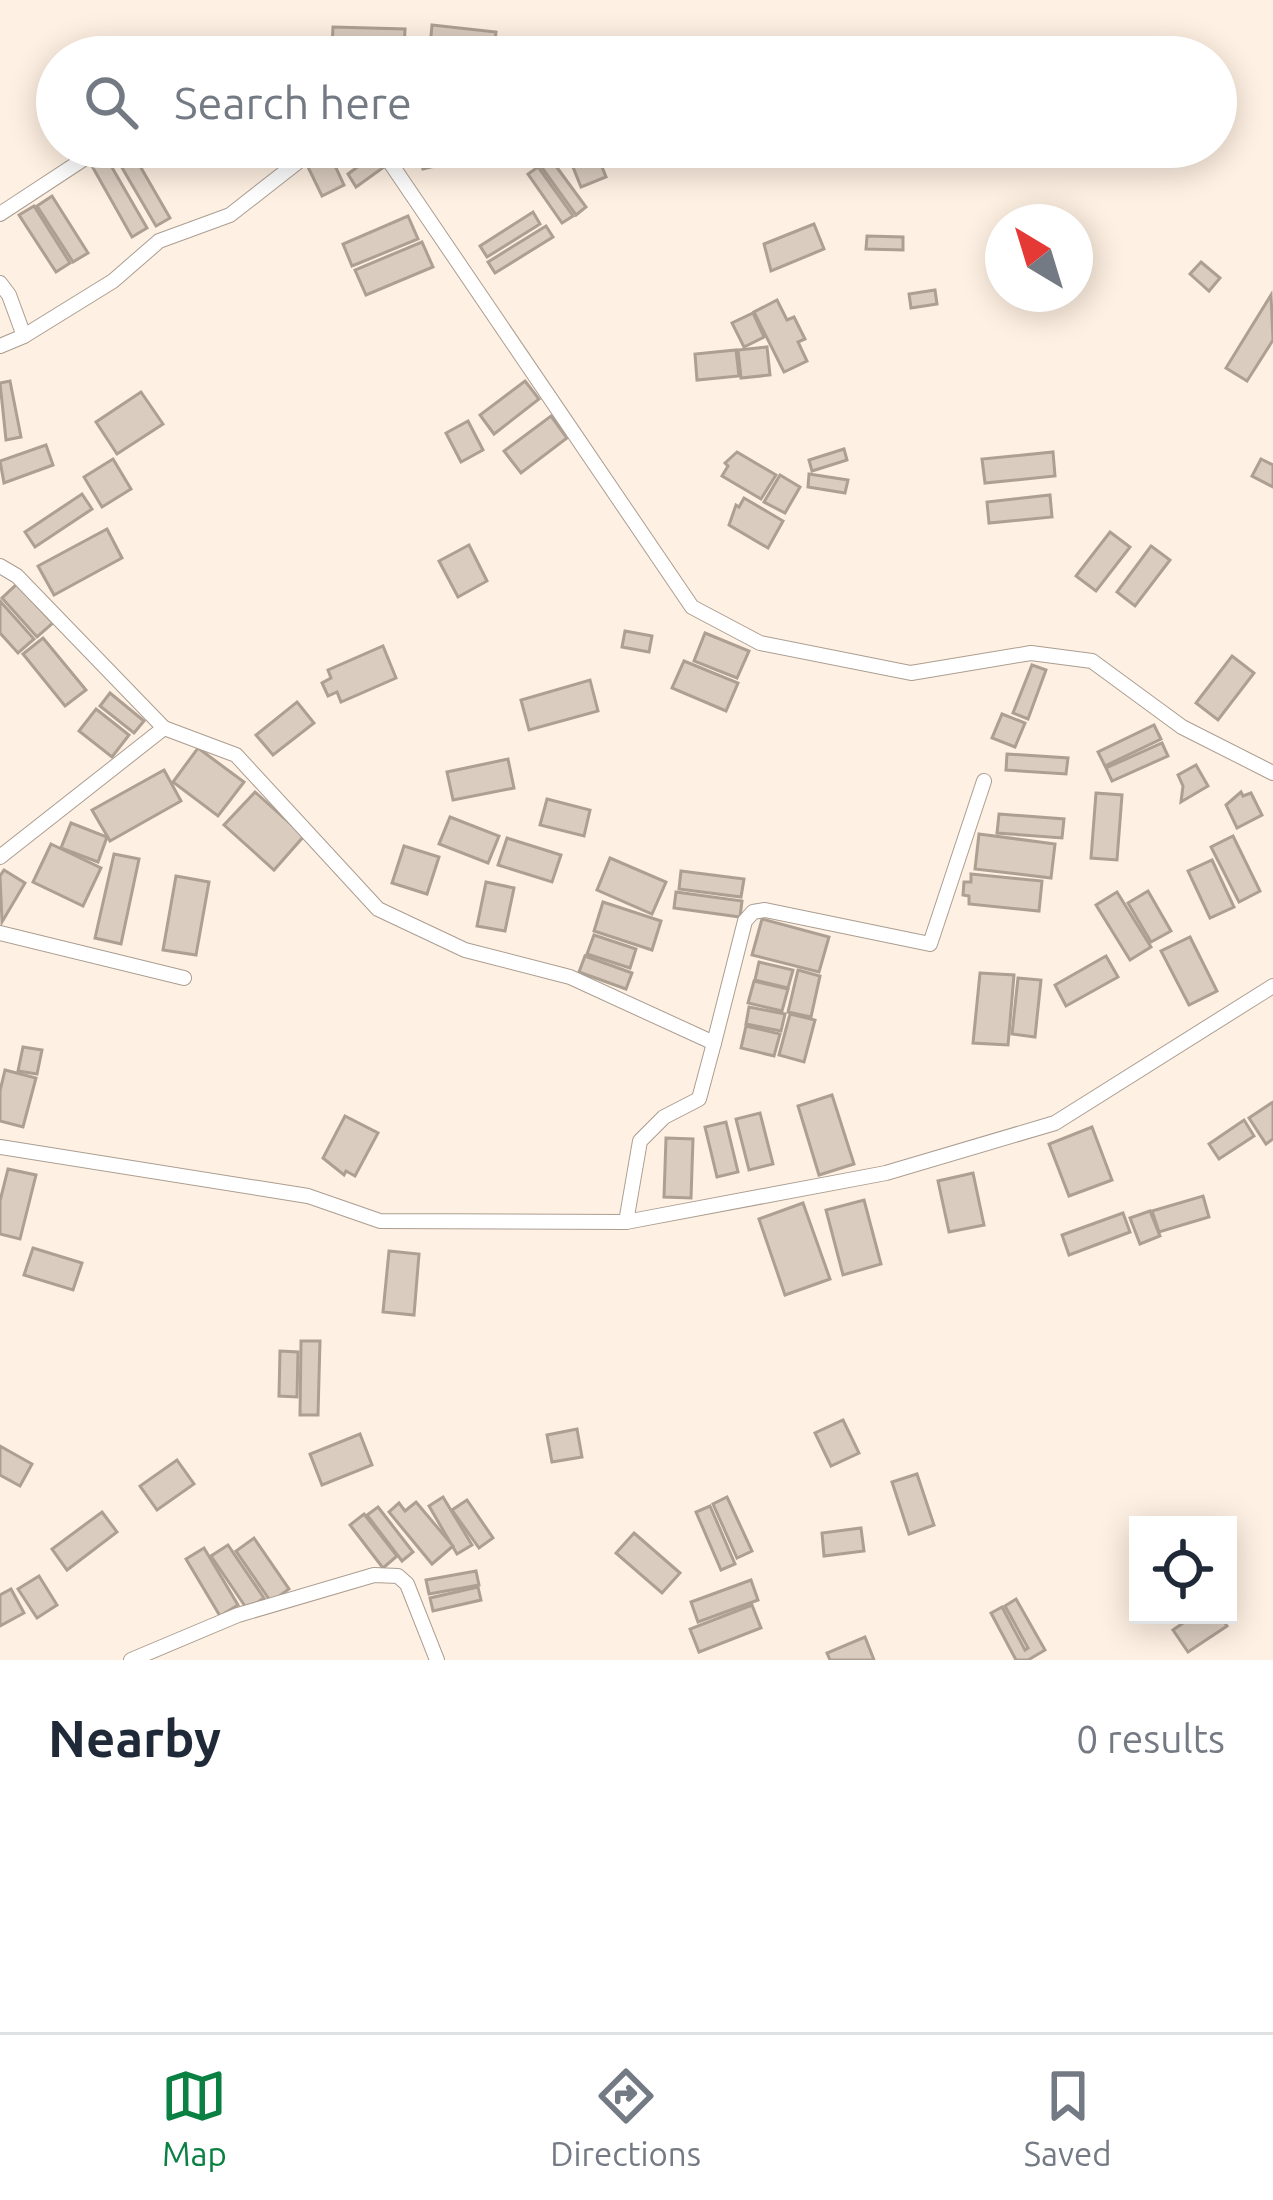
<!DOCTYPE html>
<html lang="en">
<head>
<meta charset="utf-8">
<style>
	body { margin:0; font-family:Ubuntu,sans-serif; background:#f6f6f7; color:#1f2937 }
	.controls { position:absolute; right:36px; bottom:36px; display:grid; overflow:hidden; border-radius:0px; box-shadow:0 6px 30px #0003 }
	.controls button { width:108px; height:108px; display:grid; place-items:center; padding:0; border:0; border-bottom:3px solid #e0e1e3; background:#fff; color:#1f2937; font:60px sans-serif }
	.compass { position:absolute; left:985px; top:204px; width:108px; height:108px; border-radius:50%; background:#fff; box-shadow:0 6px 30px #0003; rotate:322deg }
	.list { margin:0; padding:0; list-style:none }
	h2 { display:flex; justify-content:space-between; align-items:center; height:156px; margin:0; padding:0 48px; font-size:51px }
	h2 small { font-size:39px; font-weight:400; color:#747a83 }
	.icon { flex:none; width:66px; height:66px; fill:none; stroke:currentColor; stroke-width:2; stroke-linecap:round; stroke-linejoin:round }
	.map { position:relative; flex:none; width:1273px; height:1660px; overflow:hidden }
	.search { position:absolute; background:#fff; box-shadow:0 6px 30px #0003; left:36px; right:36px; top:36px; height:132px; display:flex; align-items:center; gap:30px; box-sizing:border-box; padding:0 42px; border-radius:66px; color:#747a83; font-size:45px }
	.sheet { height:372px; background:#fff }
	nav { display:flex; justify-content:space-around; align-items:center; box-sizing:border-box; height:168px; border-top:3px solid #e0e1e3; background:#fff; font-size:33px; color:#747a83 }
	nav a { display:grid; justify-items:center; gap:6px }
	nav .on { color:#0b8043 }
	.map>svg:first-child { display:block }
	.building { fill:#daccbf; stroke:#ada093; stroke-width:3 }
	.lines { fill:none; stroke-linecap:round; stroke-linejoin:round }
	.minor-casing { stroke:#ab9e91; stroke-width:16 }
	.minor { stroke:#fff; stroke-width:14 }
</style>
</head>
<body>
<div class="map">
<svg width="1273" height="1660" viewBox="0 0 1273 1660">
	<rect width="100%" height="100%" fill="#fef0e2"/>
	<g class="building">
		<path d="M 432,25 L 496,32 L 493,57 L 477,57 L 478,49 L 448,46 L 447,57 L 429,57 Z"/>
		<path d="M 333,27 L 405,29 L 404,49 L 332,47 Z"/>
		<path d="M 129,147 L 170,218 L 156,226 L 114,154 Z"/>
		<path d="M 439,147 L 457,147 L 460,160 L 423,169 L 419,152 Z"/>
		<path d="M 565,147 L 594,147 L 606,177 L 581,187 Z"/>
		<path d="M 375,154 L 384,167 L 356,187 L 348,174 Z"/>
		<path d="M 330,155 L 344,185 L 322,196 L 307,165 Z"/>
		<path d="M 106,157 L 147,228 L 132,237 L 92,166 Z"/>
		<path d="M 550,158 L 586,207 L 576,215 L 540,165 Z"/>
		<path d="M 538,167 L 573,216 L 562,223 L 528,174 Z"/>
		<path d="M 52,196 L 88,253 L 73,262 L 37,206 Z"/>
		<path d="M 34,206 L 70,263 L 56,272 L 19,215 Z"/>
		<path d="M 533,212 L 540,224 L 487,257 L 480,246 Z"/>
		<path d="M 408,216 L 418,239 L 352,266 L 343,244 Z"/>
		<path d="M 814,224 L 824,249 L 771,271 L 764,244 Z"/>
		<path d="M 546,226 L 553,237 L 495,273 L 488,262 Z"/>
		<path d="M 867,236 L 903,237 L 903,250 L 866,249 Z"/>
		<path d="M 422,242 L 433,267 L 366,295 L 355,270 Z"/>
		<path d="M 1201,262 L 1220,278 L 1209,291 L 1190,274 Z"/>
		<path d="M 935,290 L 937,304 L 911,308 L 909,294 Z"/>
		<path d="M 1271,295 L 1273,340 L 1247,381 L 1226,368 Z"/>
		<path d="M 777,300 L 787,320 L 794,317 L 805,339 L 798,342 L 807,361 L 784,372 L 754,312 Z"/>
		<path d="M 753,313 L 764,337 L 744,347 L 732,323 Z"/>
		<path d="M 767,347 L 770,375 L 741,378 L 738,350 Z"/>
		<path d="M 736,350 L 739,376 L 697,380 L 695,354 Z"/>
		<path d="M 10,381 L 21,437 L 6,440 L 0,383 Z"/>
		<path d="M 525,381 L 539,399 L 494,434 L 480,415 Z"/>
		<path d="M 141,392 L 163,424 L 117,454 L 96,422 Z"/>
		<path d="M 551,416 L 567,438 L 521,473 L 504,451 Z"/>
		<path d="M 468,421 L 483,450 L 461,462 L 446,433 Z"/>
		<path d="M 46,445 L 53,465 L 4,483 L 0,461 Z"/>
		<path d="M 844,449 L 847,460 L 812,471 L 809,460 Z"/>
		<path d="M 737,452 L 776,475 L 761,499 L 722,476 L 728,466 L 725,463 Z"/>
		<path d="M 1053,452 L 1055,476 L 985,483 L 982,459 Z"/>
		<path d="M 113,459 L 131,489 L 102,507 L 84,477 Z"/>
		<path d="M 1261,459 L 1273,465 L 1273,487 L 1252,476 Z"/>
		<path d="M 809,474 L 848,480 L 845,493 L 808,487 Z"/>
		<path d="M 780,475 L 800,487 L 785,513 L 764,502 Z"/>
		<path d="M 82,494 L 92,509 L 35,547 L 25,532 Z"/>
		<path d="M 1050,495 L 1052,517 L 989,523 L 987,502 Z"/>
		<path d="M 744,498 L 783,521 L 768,548 L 729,525 L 736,505 L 739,507 Z"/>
		<path d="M 107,529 L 122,558 L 54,595 L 38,566 Z"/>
		<path d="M 1110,532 L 1130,547 L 1096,591 L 1076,576 Z"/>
		<path d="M 469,545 L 487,581 L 458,597 L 439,561 Z"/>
		<path d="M 1151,546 L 1170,560 L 1135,606 L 1117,592 Z"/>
		<path d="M 17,584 L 53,623 L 37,637 L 2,598 Z"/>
		<path d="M 0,601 L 34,639 L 18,653 L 0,633 Z"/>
		<path d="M 625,631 L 652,636 L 649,652 L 622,647 Z"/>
		<path d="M 705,633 L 749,651 L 737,678 L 694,661 Z"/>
		<path d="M 43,638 L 86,690 L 65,706 L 23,654 Z"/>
		<path d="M 383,646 L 396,678 L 341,702 L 337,692 L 328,696 L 322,683 L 331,678 L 328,670 Z"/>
		<path d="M 1232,656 L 1254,673 L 1218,720 L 1196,703 Z"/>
		<path d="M 684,661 L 738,683 L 726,711 L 672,688 Z"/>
		<path d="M 1032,665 L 1046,670 L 1028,719 L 1013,713 Z"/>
		<path d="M 590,680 L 598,711 L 529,730 L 521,700 Z"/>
		<path d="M 110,693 L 144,721 L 134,733 L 100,706 Z"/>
		<path d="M 297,702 L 314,723 L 273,755 L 256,735 Z"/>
		<path d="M 96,709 L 129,735 L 112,757 L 79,731 Z"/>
		<path d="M 1002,714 L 1025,723 L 1015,747 L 992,738 Z"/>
		<path d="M 1154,725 L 1161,739 L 1105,766 L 1098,752 Z"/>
		<path d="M 1162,743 L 1168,756 L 1112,781 L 1106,768 Z"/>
		<path d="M 198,748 L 244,782 L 218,816 L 173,782 Z"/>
		<path d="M 1007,754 L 1068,758 L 1066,774 L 1006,770 Z"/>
		<path d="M 508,759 L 514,788 L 453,800 L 447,772 Z"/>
		<path d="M 1196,765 L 1208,786 L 1181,802 L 1183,786 L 1178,775 Z"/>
		<path d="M 164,770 L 181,801 L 110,841 L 92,810 Z"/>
		<path d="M 255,792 L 304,836 L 274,870 L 224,825 Z"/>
		<path d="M 1241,792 L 1243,796 L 1251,793 L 1262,815 L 1237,828 L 1226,805 Z"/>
		<path d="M 1096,793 L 1122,795 L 1117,860 L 1091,858 Z"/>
		<path d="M 547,799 L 590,810 L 584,836 L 540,825 Z"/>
		<path d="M 999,814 L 1064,819 L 1062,838 L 997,833 Z"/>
		<path d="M 450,817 L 499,836 L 488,863 L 439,844 Z"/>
		<path d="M 71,823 L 107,837 L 98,862 L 61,848 Z"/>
		<path d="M 979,834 L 1055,844 L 1051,878 L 975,869 Z"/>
		<path d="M 1233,836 L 1260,891 L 1239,902 L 1211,847 Z"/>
		<path d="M 507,838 L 561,855 L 552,882 L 498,865 Z"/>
		<path d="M 51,844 L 101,868 L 83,906 L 33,882 Z"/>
		<path d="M 404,846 L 439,857 L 427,894 L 392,883 Z"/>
		<path d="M 114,854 L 139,859 L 121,944 L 95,938 Z"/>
		<path d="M 610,858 L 666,882 L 652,914 L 597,890 Z"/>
		<path d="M 1212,860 L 1234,907 L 1210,918 L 1188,871 Z"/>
		<path d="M 4,870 L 25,883 L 2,922 L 0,876 Z"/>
		<path d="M 681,871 L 744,879 L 741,897 L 679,889 Z"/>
		<path d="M 971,874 L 1042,881 L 1039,911 L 969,904 L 969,896 L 963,895 L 964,882 L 971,882 Z"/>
		<path d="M 176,876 L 209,882 L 196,955 L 163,950 Z"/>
		<path d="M 486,882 L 514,888 L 505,931 L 477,926 Z"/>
		<path d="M 1148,891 L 1171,931 L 1151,942 L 1128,903 Z"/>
		<path d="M 676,892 L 742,901 L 740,917 L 674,908 Z"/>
		<path d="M 1117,892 L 1151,947 L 1130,960 L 1096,905 Z"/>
		<path d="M 603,902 L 661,921 L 652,950 L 594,931 Z"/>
		<path d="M 762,919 L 829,937 L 819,972 L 752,955 Z"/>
		<path d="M 594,935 L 636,949 L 630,968 L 587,954 Z"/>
		<path d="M 1190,937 L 1217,991 L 1189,1005 L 1161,951 Z"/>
		<path d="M 585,956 L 632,973 L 626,989 L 579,972 Z"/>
		<path d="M 1106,956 L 1118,977 L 1066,1006 L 1055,985 Z"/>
		<path d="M 759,962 L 793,970 L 788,988 L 755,980 Z"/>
		<path d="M 798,970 L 820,976 L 811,1017 L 788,1012 Z"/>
		<path d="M 980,973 L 1014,975 L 1008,1045 L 973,1043 Z"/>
		<path d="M 1018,978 L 1041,980 L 1035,1037 L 1012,1034 Z"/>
		<path d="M 754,981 L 788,989 L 782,1011 L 748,1003 Z"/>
		<path d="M 749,1007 L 785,1014 L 781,1031 L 746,1024 Z"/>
		<path d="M 790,1014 L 815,1020 L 804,1062 L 779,1055 Z"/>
		<path d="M 746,1026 L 780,1034 L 774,1056 L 741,1048 Z"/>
		<path d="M 23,1047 L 42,1050 L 37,1074 L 18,1071 Z"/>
		<path d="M 5,1070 L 36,1078 L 23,1127 L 0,1121 L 0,1091 Z"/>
		<path d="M 832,1095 L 854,1164 L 819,1175 L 798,1106 Z"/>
		<path d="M 1273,1102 L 1273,1139 L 1266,1144 L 1249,1118 Z"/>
		<path d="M 760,1113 L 773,1164 L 749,1170 L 736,1119 Z"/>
		<path d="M 345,1116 L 378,1133 L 355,1176 L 346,1171 L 344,1175 L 323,1158 Z"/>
		<path d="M 1244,1120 L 1254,1136 L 1219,1159 L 1209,1144 Z"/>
		<path d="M 726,1122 L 738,1172 L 717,1177 L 705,1127 Z"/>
		<path d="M 1092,1127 L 1112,1180 L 1069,1196 L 1049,1144 Z"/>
		<path d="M 666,1138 L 693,1139 L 691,1198 L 664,1197 Z"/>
		<path d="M 8,1169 L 36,1175 L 20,1239 L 0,1234 L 0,1201 Z"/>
		<path d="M 973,1173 L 984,1225 L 949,1232 L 938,1181 Z"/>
		<path d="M 1203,1196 L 1209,1217 L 1159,1232 L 1152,1211 Z"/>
		<path d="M 864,1200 L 881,1264 L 843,1275 L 826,1210 Z"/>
		<path d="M 803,1203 L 830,1279 L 785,1295 L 759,1219 Z"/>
		<path d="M 1150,1211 L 1160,1236 L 1140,1244 L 1130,1218 Z"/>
		<path d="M 1123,1213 L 1130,1232 L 1069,1255 L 1062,1235 Z"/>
		<path d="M 33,1248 L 82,1263 L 73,1290 L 24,1275 Z"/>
		<path d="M 389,1251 L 419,1254 L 414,1315 L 383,1312 Z"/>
		<path d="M 301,1341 L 320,1341 L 318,1415 L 300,1415 Z"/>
		<path d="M 280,1351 L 298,1352 L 297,1397 L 279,1396 Z"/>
		<path d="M 843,1420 L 859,1453 L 831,1466 L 815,1433 Z"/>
		<path d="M 577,1429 L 582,1457 L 552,1462 L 547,1435 Z"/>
		<path d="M 360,1434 L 372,1465 L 322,1485 L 310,1454 Z"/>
		<path d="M 0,1446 L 32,1464 L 20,1486 L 0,1475 Z"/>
		<path d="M 177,1460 L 194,1484 L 157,1510 L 140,1486 Z"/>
		<path d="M 917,1474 L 934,1525 L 909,1534 L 892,1482 Z"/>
		<path d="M 443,1497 L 472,1545 L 457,1554 L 429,1506 Z"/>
		<path d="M 727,1497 L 752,1551 L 737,1558 L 713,1504 Z"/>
		<path d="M 467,1500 L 493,1538 L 479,1548 L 452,1510 Z"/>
		<path d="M 416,1502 L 453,1546 L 432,1564 L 389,1512 L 399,1503 L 405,1511 Z"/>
		<path d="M 710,1506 L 735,1564 L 721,1570 L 696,1512 Z"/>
		<path d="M 378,1507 L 413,1552 L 402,1561 L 367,1515 Z"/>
		<path d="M 102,1512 L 117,1532 L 67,1570 L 52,1549 Z"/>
		<path d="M 364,1514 L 397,1556 L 383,1568 L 350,1525 Z"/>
		<path d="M 861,1528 L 864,1551 L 824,1556 L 822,1533 Z"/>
		<path d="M 634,1533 L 680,1573 L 662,1593 L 616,1553 Z"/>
		<path d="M 254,1538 L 289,1589 L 271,1602 L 236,1551 Z"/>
		<path d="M 228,1545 L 264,1598 L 247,1609 L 211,1556 Z"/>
		<path d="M 204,1548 L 238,1605 L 220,1616 L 186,1559 Z"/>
		<path d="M 476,1571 L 479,1585 L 429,1594 L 426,1580 Z"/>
		<path d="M 39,1576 L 57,1605 L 37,1618 L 18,1589 Z"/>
		<path d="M 751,1580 L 758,1600 L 698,1622 L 691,1602 Z"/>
		<path d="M 478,1587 L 481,1600 L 433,1611 L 430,1598 Z"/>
		<path d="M 11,1589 L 24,1613 L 0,1626 L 0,1595 Z"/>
		<path d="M 1016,1599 L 1045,1650 L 1028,1660 L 1016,1660 L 991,1613 L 1002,1607 L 1025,1650 L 1028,1648 L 1005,1606 Z"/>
		<path d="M 752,1605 L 761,1628 L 699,1652 L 690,1629 Z"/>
		<path d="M 1195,1615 L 1220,1615 L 1227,1626 L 1188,1652 L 1173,1630 Z"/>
		<path d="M 865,1637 L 874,1660 L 830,1660 L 827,1653 Z"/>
	</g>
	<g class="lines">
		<defs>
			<g id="minor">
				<path d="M 372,147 L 385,155 L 692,607 L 760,643 L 911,673 L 1031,653 L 1092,661 L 1182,727 L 1273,773"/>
				<path d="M 0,214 L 102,147"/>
				<path d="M 0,283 L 9,295 L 24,336"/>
				<path d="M 0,346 L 24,336 L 113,281 L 159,241 L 230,215 L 317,147"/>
				<path d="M 0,566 L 17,576 L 164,728"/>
				<path d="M 0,857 L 164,728 L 236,755 L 378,909 L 465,950 L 570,977 L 714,1043 L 745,921 L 753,912 L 765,910 L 930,944 L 984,781"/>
				<path d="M 0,933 L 184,978"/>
				<path d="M 0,1147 L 308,1196 L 380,1221 L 626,1222 L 886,1173 L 1055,1123 L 1273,986"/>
				<path d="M 626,1222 L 640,1141 L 664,1117 L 699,1099 L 714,1043"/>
				<path d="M 131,1660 L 238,1615 L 374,1575 L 398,1576 L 407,1584 L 437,1660"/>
			</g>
		</defs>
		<use href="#minor" class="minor-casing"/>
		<use href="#minor" class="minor"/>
	</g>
</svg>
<div class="controls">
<button><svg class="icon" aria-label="locate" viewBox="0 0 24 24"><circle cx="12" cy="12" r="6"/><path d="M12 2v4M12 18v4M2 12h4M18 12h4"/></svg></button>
</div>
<svg class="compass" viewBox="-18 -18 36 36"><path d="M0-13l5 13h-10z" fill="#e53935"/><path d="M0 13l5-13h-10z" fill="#747a83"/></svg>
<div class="search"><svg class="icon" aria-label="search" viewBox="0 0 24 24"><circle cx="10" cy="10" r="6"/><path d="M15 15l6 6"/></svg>Search here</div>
</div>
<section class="sheet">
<h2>Nearby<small>0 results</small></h2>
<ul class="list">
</ul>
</section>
<nav>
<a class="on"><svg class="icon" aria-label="map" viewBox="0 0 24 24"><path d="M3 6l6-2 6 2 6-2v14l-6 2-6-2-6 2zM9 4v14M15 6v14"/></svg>Map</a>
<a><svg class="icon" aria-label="directions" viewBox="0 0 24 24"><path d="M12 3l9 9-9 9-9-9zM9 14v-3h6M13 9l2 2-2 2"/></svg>Directions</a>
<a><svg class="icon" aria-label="saved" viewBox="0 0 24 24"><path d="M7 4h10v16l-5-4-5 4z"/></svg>Saved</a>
</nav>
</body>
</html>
